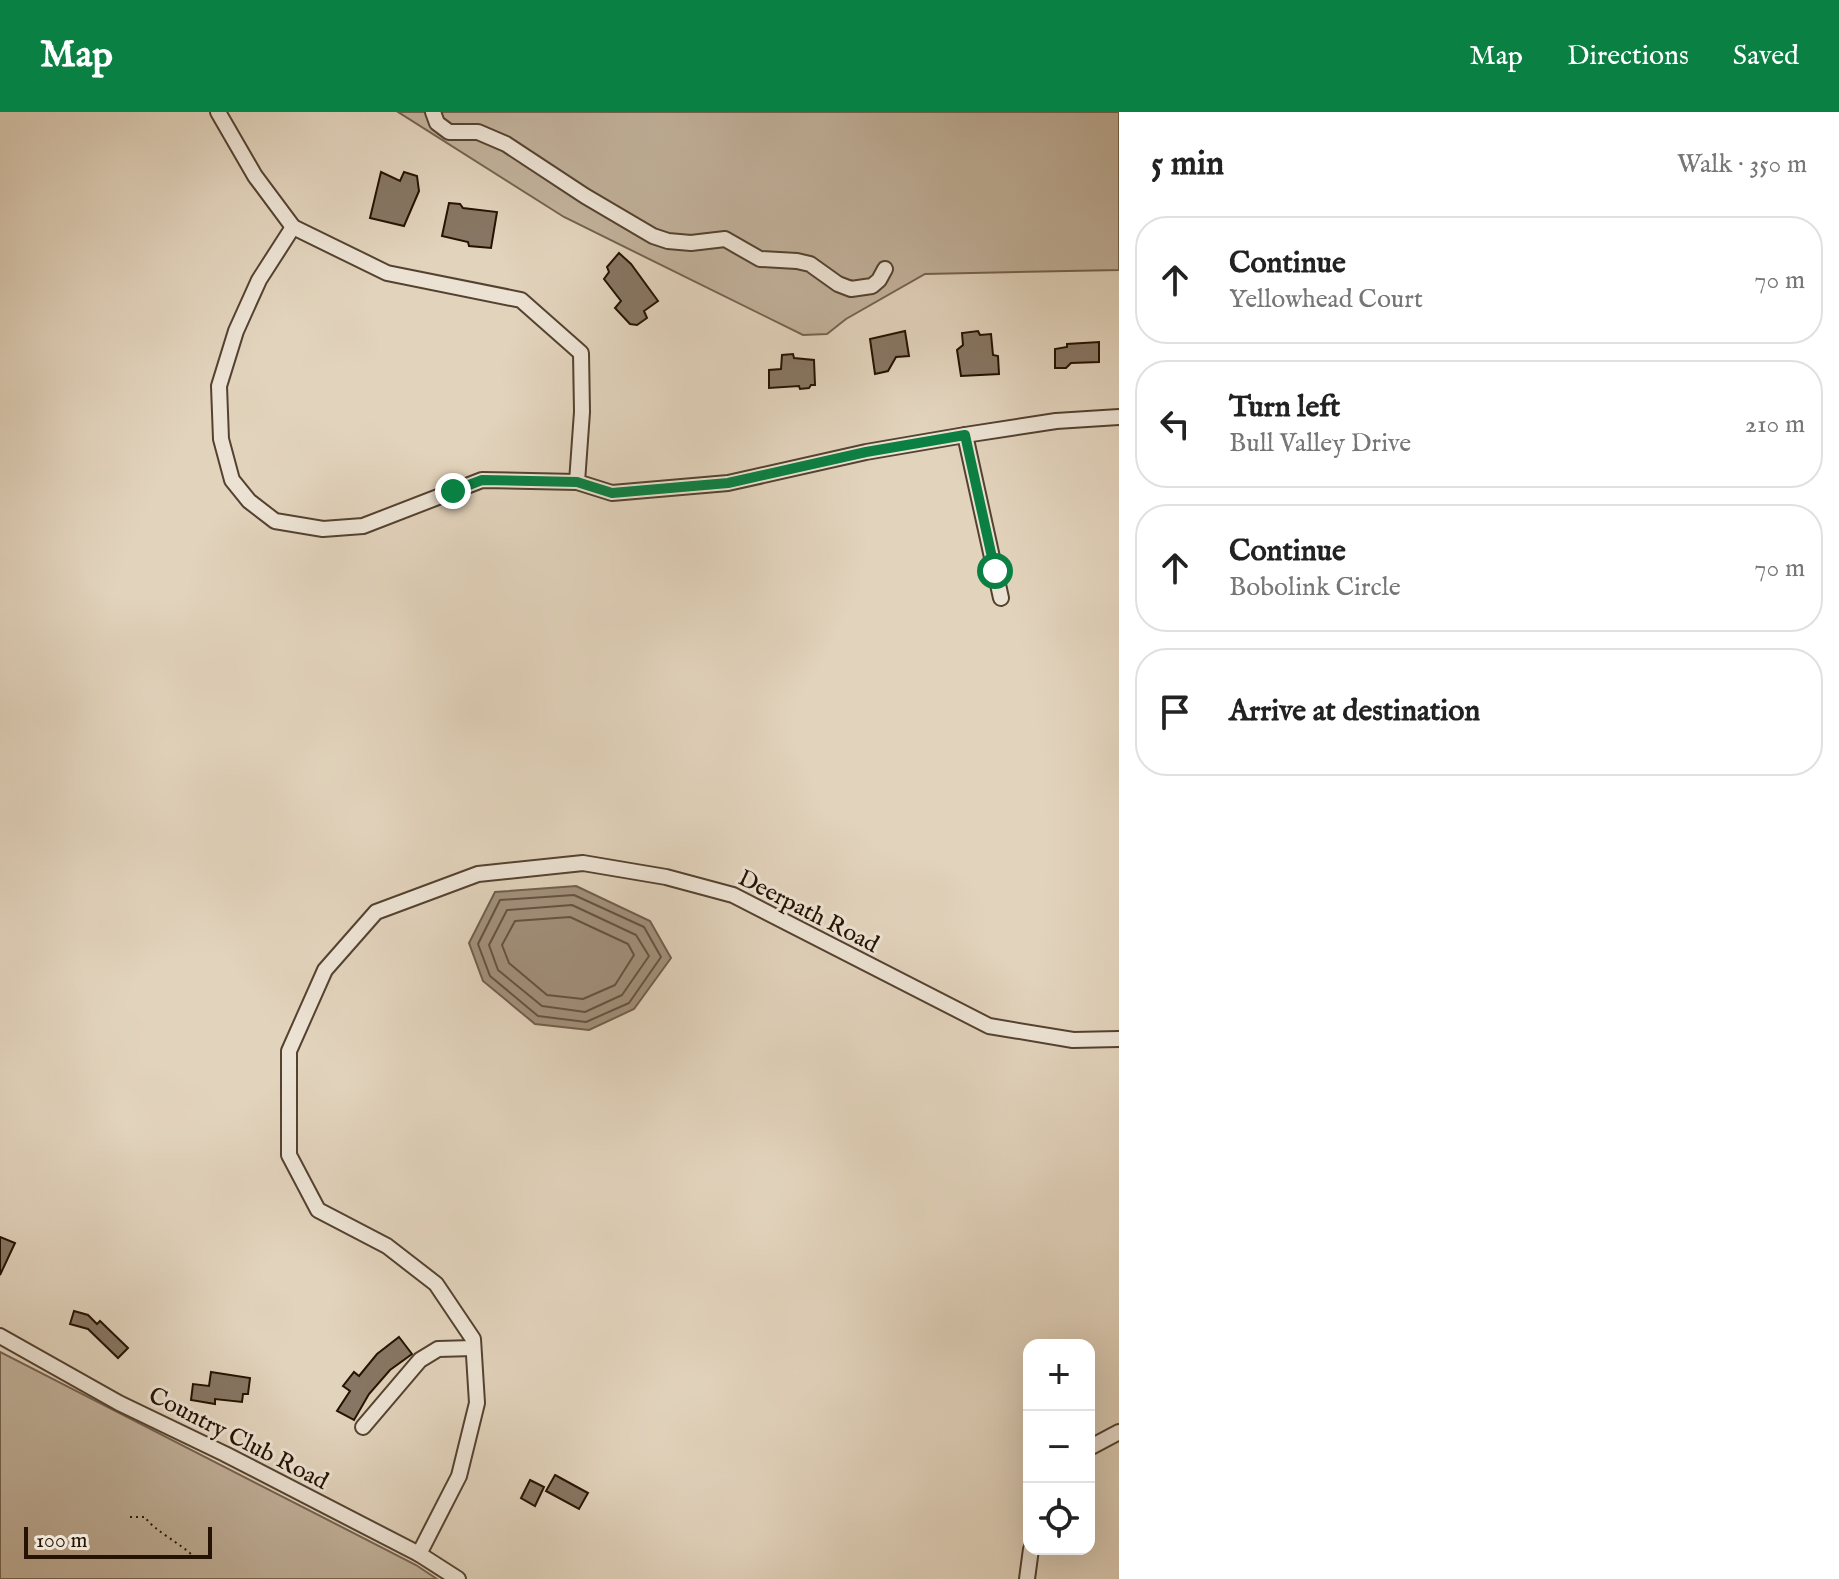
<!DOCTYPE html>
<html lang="en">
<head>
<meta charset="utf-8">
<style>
	body { margin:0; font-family:"IM FELL English",serif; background:#f2f2f2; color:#222 }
	.controls { position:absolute; right:24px; bottom:24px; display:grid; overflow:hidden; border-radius:16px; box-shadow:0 8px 32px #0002 }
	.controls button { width:72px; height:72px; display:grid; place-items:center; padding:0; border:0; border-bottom:2px solid #e0e0e0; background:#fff; color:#222; font:40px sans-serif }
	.scale { position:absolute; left:24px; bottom:20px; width:188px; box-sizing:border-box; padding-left:8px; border:4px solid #251202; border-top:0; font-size:22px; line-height:28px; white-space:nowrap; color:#251202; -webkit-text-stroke:6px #ece2d3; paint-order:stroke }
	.stop { position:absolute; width:24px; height:24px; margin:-18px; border:6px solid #0b8043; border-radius:50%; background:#fff }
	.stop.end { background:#0b8043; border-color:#fff; box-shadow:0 2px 8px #0008 }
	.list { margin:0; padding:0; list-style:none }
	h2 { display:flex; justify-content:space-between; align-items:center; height:104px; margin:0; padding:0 32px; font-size:34px }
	h2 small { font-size:26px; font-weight:400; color:#767676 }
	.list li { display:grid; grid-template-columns:52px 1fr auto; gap:24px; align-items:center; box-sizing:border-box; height:128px; margin:0 16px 16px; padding:0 16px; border:2px solid #e0e0e0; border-radius:32px }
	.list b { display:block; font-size:30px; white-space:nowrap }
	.list p { margin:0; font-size:26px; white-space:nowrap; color:#767676 }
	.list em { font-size:26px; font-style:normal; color:#767676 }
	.icon { flex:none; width:44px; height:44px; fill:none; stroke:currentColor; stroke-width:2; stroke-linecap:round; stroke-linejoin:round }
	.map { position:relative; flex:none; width:1119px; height:1467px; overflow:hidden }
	header { display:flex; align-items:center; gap:48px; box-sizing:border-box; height:112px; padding:0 40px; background:#0b8043; color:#fff }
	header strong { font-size:38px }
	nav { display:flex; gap:44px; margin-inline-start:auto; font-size:28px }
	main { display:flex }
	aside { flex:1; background:#fff }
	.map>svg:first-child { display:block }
	.green { fill:#c2b29c; stroke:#74624f; stroke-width:2 }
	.water { fill:#a2917d; stroke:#705e4c; stroke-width:2 }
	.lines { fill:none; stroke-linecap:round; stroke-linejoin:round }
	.shore { stroke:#645240; stroke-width:2 }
	.building { fill:#877663; stroke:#251202; stroke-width:2 }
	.minor-casing { stroke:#544230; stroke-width:18 }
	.path { stroke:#251202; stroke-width:2; stroke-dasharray:2 4; stroke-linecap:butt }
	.minor { stroke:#ece2d3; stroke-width:14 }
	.route { stroke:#0b8043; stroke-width:10 }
	.labels { text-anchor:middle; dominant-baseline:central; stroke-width:6; stroke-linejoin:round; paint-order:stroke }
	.street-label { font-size:24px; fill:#251202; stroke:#ece2d3 }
</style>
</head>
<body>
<header>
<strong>Map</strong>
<nav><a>Map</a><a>Directions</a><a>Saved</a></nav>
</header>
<main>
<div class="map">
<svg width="1119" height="1467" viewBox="0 0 1119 1467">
	<rect width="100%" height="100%" fill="#e2d3bc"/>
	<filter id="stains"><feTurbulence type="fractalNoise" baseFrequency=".0025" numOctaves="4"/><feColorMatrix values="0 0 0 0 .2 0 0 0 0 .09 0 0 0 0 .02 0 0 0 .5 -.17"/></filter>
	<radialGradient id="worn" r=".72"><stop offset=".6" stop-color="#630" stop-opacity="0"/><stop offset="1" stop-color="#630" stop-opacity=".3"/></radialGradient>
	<g class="green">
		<path d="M 398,0 L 1119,0 L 1119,158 L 925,162 L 846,207 L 827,222 L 803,223 L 564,105 Z"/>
		<path d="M 0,1240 L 416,1453 L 437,1467 L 0,1467 Z"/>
	</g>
	<path class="water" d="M 576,774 L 650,809 L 671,846 L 634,897 L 589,918 L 535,912 L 483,869 L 469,831 L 495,780 Z"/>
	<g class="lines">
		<g class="shore">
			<path d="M 574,783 L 644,815 L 661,845 L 629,891 L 586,910 L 538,904 L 490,864 L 478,832 L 500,788 Z"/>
			<path d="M 572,793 L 636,823 L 649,844 L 622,883 L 585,900 L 542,894 L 498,858 L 489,833 L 507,798 Z"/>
			<path d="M 570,805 L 628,832 L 634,843 L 615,873 L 583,887 L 547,883 L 509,851 L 502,833 L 515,809 Z"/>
		</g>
	</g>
	<g class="building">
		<path d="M 381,60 L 400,69 L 404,60 L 417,64 L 419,79 L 404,114 L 370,106 Z"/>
		<path d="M 449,91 L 460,92 L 463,96 L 497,100 L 491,136 L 469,134 L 468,130 L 442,124 Z"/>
		<path d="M 619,141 L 631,152 L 658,189 L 644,199 L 647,206 L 637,213 L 630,212 L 615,196 L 621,189 L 604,167 L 609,160 L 607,155 Z"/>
		<path d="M 905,219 L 909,244 L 896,245 L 888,259 L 875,262 L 870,227 Z"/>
		<path d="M 978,219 L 980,223 L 991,222 L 993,243 L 998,244 L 999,262 L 961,264 L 957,238 L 963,233 L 962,221 Z"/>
		<path d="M 1099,230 L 1099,250 L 1071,251 L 1066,256 L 1055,256 L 1055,237 L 1067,235 L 1067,232 Z"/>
		<path d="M 793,242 L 794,246 L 814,248 L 815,273 L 811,273 L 809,276 L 800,277 L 799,274 L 769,276 L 769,258 L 781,257 L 782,243 Z"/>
		<path d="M 0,1125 L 15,1131 L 0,1163 Z"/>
		<path d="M 74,1199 L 88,1203 L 97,1212 L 100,1209 L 128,1236 L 118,1246 L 88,1217 L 70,1212 Z"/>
		<path d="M 399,1225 L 412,1242 L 390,1258 L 369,1282 L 354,1308 L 337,1299 L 350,1279 L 343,1274 L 354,1260 L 359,1264 L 377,1242 Z"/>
		<path d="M 211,1260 L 250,1266 L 248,1282 L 243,1282 L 242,1290 L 215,1287 L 215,1292 L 191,1288 L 193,1272 L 209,1274 Z"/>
		<path d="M 555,1363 L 588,1381 L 579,1397 L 546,1379 Z"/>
		<path d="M 530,1368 L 544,1375 L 535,1394 L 521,1386 Z"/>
	</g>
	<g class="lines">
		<defs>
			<g id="minor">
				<path d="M 218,0 L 255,64 L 293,115 L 387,161 L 521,188 L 581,241 L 582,300 L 577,370 L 612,381 L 728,371 L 866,340 L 965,323 L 1056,309 L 1119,305"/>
				<path d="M 433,0 L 437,11 L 449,20 L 478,20 L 506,32 L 585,84 L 653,124 L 668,129 L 691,131 L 725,127 L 760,147 L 797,149 L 810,152 L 838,172 L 851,177 L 872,174 L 879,168 L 885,157"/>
				<path d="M 293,115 L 259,168 L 236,219 L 219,274 L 221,327 L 232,368 L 249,389 L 275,409 L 323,417 L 363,414 L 482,368 L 577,370"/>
				<path d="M 965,323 L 1001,486"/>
				<path d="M 0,1224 L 119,1291 L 225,1342 L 419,1442 L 458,1467"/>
				<path d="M 363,1315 L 420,1248 L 438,1237 L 473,1236"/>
				<path d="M 1089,1336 L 1119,1320"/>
				<path d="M 419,1442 L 459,1364 L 477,1291 L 473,1227 L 436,1172 L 387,1134 L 318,1098 L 289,1043 L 289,939 L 325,858 L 376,800 L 478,762 L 583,751 L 666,765 L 733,783 L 989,914 L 1073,928 L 1119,927"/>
				<path d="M 1027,1467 L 1031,1437"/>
			</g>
		</defs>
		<use href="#minor" class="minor-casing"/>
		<path class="path" d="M 130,1405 L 145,1405 C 153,1418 180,1431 193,1444"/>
		<use href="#minor" class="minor"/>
	</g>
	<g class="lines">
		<path class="route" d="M 453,379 L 482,368 L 577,370 L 612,381 L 728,371 L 866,340 L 965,323 L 995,459"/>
	</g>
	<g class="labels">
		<g class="street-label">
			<text transform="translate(808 800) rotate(27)">Deerpath Road</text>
			<text transform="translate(238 1327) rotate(27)">Country Club Road</text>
		</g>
	</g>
	<rect width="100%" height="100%" filter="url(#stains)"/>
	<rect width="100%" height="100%" fill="url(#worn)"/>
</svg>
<div class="controls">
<button>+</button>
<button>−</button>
<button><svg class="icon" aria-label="locate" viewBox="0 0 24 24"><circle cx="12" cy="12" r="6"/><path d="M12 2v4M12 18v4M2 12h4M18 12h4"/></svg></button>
</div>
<div class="scale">100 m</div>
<div class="stop" style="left:995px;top:459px"></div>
<div class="stop end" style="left:453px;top:379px"></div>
</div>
<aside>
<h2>5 min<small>Walk · 350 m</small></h2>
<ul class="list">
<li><svg class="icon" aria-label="ahead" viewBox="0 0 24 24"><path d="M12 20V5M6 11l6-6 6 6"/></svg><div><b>Continue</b><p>Yellowhead Court</p></div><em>70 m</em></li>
<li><svg class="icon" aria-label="left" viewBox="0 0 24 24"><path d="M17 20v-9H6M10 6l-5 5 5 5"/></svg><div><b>Turn left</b><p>Bull Valley Drive</p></div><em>210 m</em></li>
<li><svg class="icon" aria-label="ahead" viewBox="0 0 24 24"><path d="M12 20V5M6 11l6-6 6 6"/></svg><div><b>Continue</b><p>Bobolink Circle</p></div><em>70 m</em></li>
<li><svg class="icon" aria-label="arrive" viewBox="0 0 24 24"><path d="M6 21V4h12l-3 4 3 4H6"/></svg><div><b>Arrive at destination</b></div></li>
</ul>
</aside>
</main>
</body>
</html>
